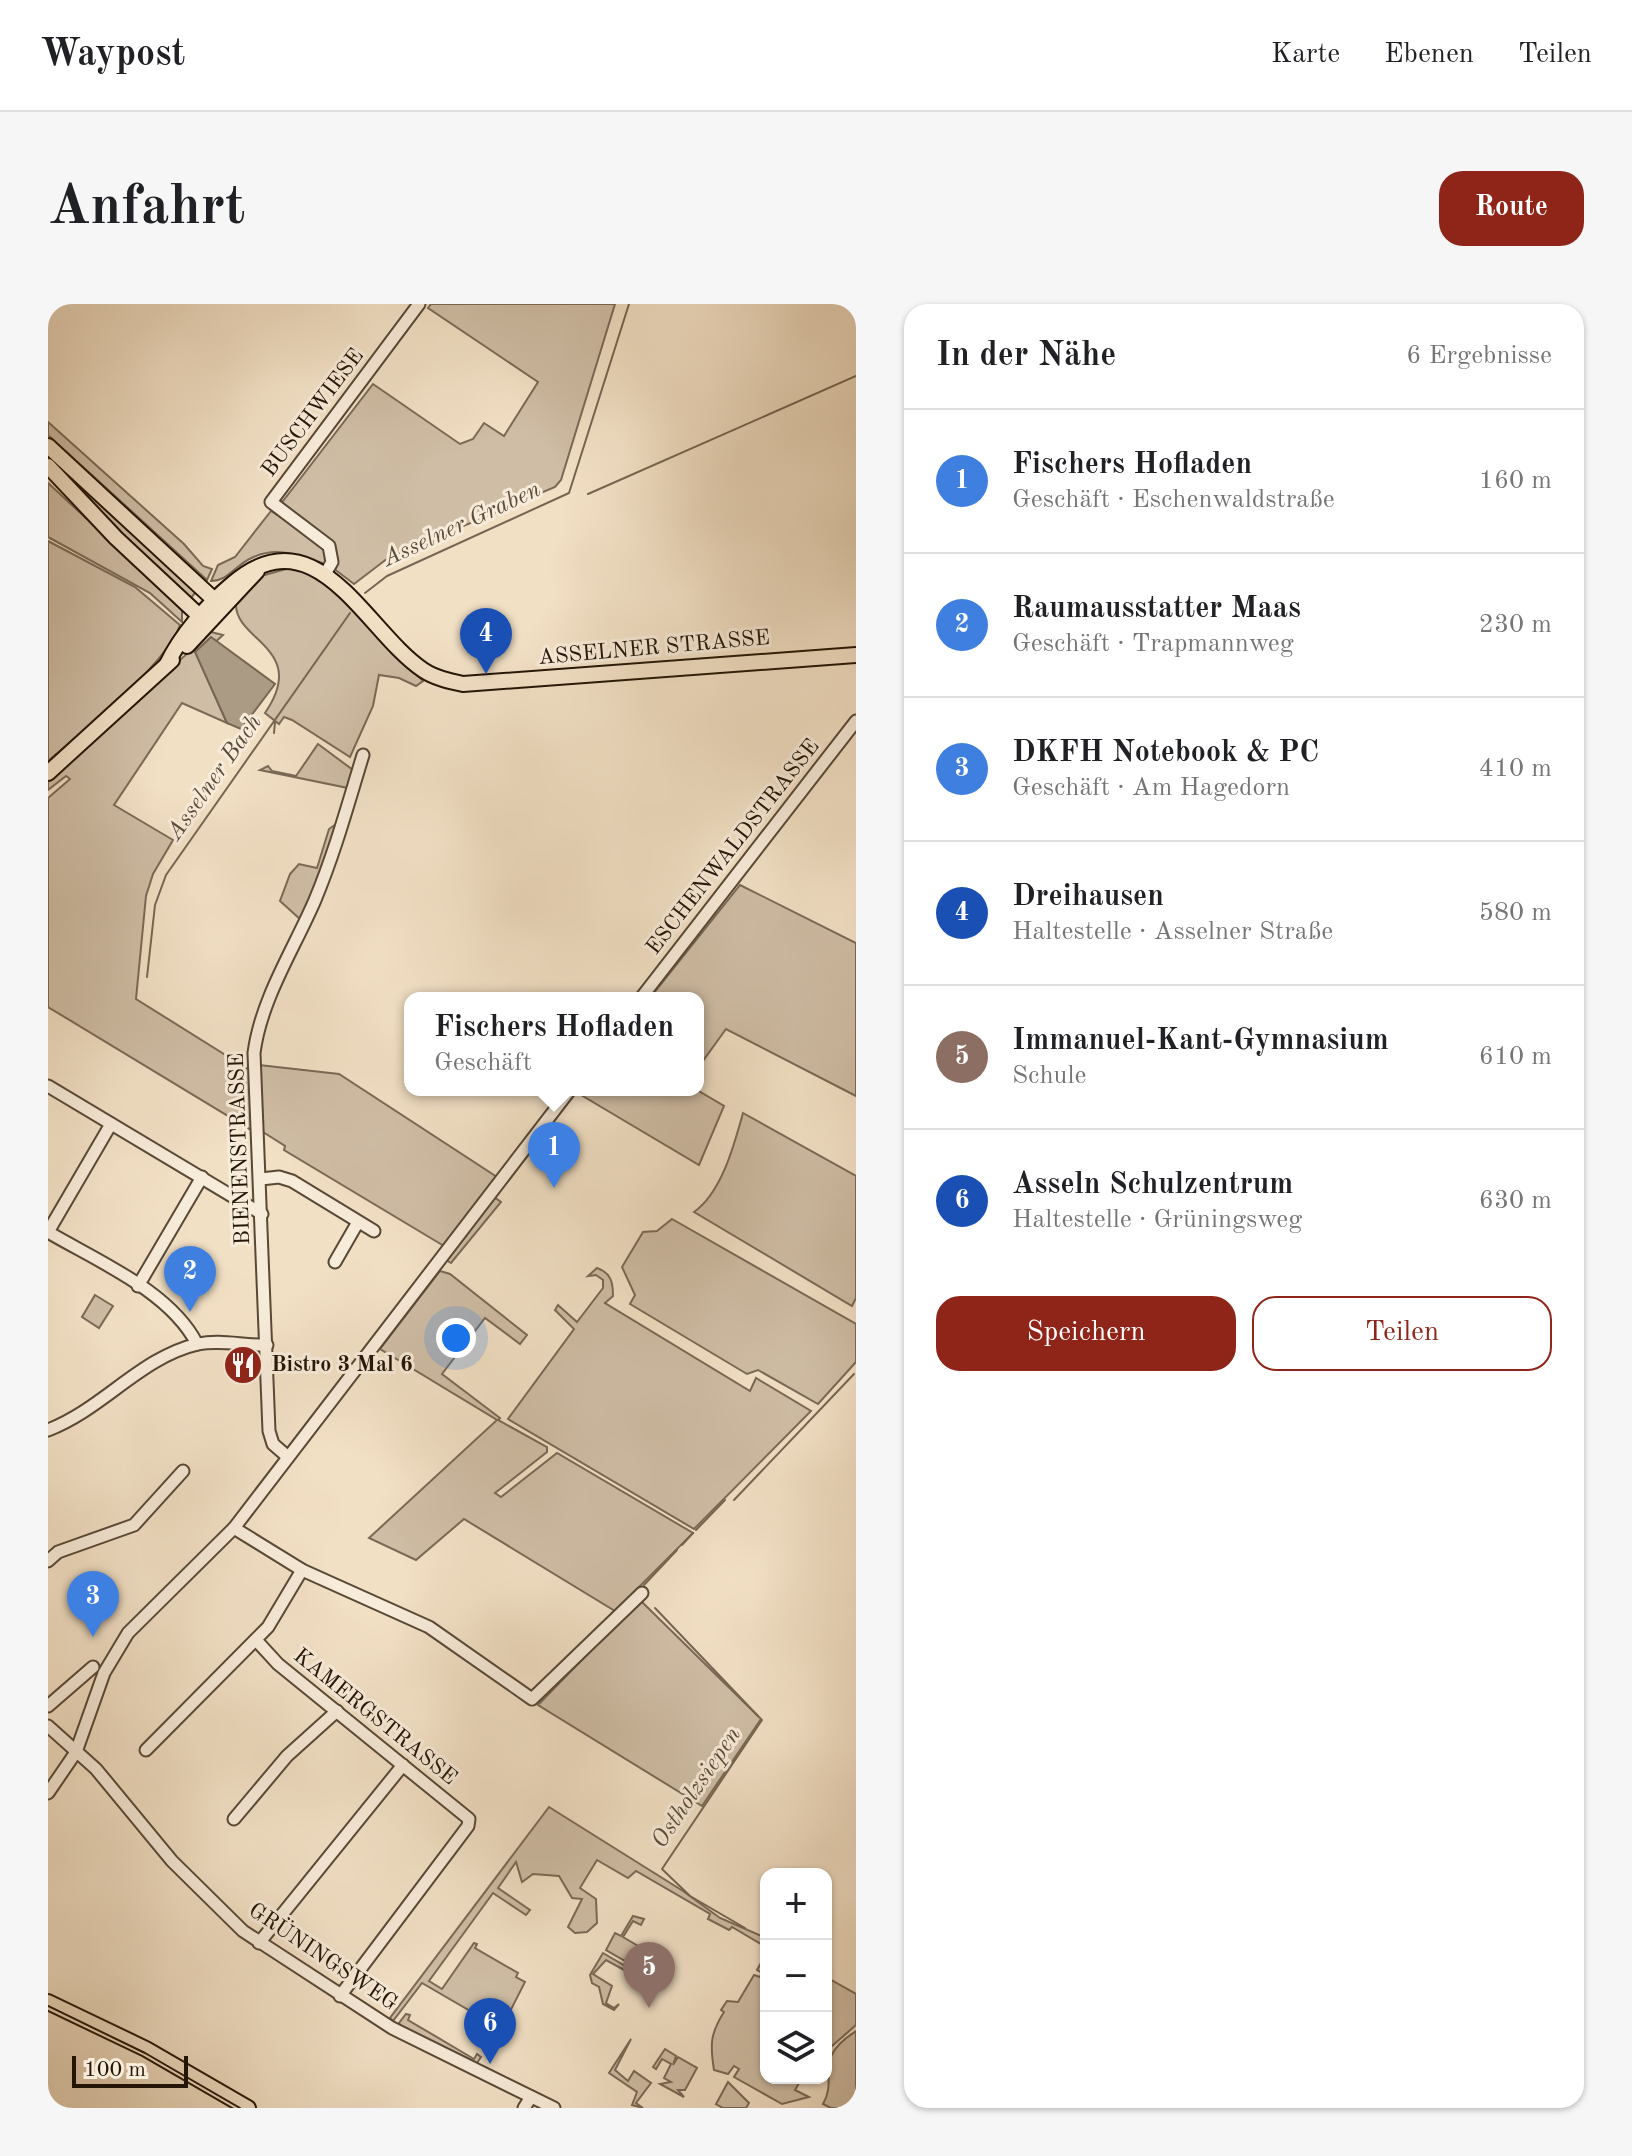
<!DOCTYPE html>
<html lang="de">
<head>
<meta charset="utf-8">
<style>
	body { margin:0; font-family:"Old Standard TT",serif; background:#f6f6f6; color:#202124 }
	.controls { position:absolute; right:24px; bottom:24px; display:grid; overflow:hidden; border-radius:16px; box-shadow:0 2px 6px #0004 }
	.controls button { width:72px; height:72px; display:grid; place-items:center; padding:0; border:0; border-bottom:2px solid #e0e0e0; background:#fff; color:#202124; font:40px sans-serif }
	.scale { position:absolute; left:24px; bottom:20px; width:116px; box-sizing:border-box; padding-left:8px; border:4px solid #241506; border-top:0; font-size:22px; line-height:28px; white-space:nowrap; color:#241506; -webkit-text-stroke:6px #f7ebd9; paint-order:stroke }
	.you { position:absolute; left:408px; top:1034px; width:28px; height:28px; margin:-20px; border:6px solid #fff; border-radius:50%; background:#1a73e8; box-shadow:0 0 0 12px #1a73e833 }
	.badge { display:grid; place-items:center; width:52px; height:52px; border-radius:50%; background:#8f2418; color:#fff; font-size:26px; font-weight:700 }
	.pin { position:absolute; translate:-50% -66px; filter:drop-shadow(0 2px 4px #0008) }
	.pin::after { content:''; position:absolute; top:42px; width:28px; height:24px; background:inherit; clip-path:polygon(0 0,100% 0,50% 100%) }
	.popup { position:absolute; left:356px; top:688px; width:300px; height:104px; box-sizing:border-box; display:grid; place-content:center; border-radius:16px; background:#fff; filter:drop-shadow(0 2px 6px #0005); font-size:26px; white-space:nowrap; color:#757577 }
	.popup b { font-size:30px; color:#202124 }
	.popup::after { content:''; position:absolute; left:50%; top:100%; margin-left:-16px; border:16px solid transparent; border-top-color:#fff }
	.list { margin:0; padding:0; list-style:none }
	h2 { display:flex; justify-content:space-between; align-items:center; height:104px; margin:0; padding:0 32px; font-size:34px }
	h2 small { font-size:26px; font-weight:400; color:#757577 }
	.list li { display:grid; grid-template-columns:52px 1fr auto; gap:24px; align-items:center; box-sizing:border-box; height:144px; padding:0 32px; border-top:2px solid #e0e0e0 }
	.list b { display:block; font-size:30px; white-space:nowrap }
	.list p { margin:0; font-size:26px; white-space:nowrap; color:#757577 }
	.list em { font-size:26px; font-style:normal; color:#757577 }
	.actions { display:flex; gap:16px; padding:24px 32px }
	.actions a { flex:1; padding:18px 0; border:2px solid #8f2418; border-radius:24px; text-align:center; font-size:28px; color:#8f2418 }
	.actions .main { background:#8f2418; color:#fff }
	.icon { flex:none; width:44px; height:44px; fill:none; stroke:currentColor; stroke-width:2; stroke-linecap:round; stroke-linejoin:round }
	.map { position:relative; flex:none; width:808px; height:1804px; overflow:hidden; border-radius:24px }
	header { display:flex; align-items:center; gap:48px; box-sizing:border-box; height:112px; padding:0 40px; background:#fff; border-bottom:2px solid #e0e0e0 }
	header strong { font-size:38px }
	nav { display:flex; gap:44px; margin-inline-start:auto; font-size:28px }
	.intro { display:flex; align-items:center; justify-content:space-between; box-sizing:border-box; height:192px; padding:0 48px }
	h1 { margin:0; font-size:56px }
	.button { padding:20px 36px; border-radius:24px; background:#8f2418; color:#fff; font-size:28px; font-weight:700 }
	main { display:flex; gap:48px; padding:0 48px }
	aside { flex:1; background:#fff; border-radius:24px; box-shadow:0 2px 6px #0004 }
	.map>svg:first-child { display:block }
	.green { fill:#cfbda5; stroke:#7a6956; stroke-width:2 }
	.water { fill:#ac9b84; stroke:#766552; stroke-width:2 }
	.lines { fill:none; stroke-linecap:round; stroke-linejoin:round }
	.stream { stroke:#766552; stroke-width:2 }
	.minor-casing { stroke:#584836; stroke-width:15 }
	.major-casing { stroke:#241506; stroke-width:18 }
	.minor { stroke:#f7ebd9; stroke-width:11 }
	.major { stroke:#f2e0c5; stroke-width:14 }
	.tram { stroke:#241506; stroke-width:2 }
	.labels { text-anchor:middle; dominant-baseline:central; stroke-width:6; stroke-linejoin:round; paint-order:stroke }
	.street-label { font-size:22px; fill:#241506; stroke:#f7ebd9 }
	.poi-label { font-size:22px; font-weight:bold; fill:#241506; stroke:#f7ebd9; text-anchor:start }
	.water-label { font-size:24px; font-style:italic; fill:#5a4b38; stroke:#f7ebd9 }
</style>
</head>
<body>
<header>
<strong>Waypost</strong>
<nav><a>Karte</a><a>Ebenen</a><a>Teilen</a></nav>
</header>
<div class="intro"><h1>Anfahrt</h1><a class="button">Route</a></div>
<main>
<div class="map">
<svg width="808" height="1804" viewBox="0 0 808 1804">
	<rect width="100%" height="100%" fill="#f2e0c5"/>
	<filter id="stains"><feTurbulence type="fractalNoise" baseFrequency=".0025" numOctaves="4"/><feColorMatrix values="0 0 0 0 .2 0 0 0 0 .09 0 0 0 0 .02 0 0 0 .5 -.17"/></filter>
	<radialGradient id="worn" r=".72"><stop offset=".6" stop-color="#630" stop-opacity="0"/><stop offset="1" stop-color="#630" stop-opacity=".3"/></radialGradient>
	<g class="green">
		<path d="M 383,0 L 567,0 L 513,176 L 507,183 L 340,254 L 306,280 L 285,264 L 287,243 L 232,197 L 235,197 L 325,80 L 412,140 L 425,135 L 436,119 L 456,132 L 490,78 L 380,4 Z"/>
		<path d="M 0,118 L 136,240 L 155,262 L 164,265 L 159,276 L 0,131 Z"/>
		<path d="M 29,178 L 148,288 L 141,296 L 74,233 L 33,187 Z"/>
		<path d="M 0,179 L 134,303 L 134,318 L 102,289 L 0,233 Z"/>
		<path d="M 223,207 L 270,237 L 281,250 L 277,260 C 247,249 219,239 191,262 C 182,269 175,277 163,277 L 170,261 L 187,253 Z"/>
		<path d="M 0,237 L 87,283 L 132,321 C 119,360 33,429 0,457 Z"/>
		<path d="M 238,265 L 252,265 L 276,274 L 375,377 L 368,382 L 351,374 L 331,371 L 325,402 L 302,453 L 244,416 L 236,413 L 231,420 L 217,409 C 261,345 188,337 188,301 L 213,272 Z"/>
		<path d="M 163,328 L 175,331 L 150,354 L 179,419 L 134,399 L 66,501 L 125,536 L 105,570 L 98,592 L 88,695 L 203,767 L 208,829 L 0,703 L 0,494 L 22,475 L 18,472 L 0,486 L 0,475 Z"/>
		<path d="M 270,440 L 305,466 L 300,484 L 212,466 L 220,462 L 224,467 L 248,472 Z"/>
		<path d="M 288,520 L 290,526 L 253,616 L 232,597 L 242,570 L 251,560 L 269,564 L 281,525 Z"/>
		<path d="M 692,581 L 808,639 L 808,792 L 678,725 L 652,761 L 650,694 L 602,694 Z"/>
		<path d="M 211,761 L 291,770 L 449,873 L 396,942 L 236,846 L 237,842 L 215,828 Z"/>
		<path d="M 536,786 L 649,786 L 676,802 L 651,861 L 533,791 Z"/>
		<path d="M 695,809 L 808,872 L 808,994 L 804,1002 L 646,908 C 674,888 686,841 695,809 Z"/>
		<path d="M 446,893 L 453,898 L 403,959 L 398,956 Z"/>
		<path d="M 624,915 L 808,1020 L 808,1058 L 770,1100 L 710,1066 L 699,1070 L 582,1000 L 587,991 L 574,963 L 595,928 L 609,927 Z"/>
		<path d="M 549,964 C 563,969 565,978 565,992 L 557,999 L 702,1087 L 708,1074 L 763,1107 L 646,1225 L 460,1115 L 526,1025 L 507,1006 L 510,1001 L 529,1018 L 555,984 L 555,976 L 548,971 L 540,972 Z"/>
		<path d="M 392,967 L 402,970 L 479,1031 L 472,1040 L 437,1014 L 394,1070 L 452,1114 L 450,1116 L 499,1143 L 499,1148 L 447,1189 L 453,1193 L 509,1149 L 645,1229 L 567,1307 L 416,1215 L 368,1256 L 321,1234 L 449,1116 L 332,1045 Z"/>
		<path d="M 47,991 L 65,1002 L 51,1024 L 34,1013 Z"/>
		<path d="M 592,1296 L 713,1415 L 654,1502 L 490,1401 Z"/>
		<path d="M 501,1503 L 635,1587 L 672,1614 L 718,1634 L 718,1643 L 684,1623 L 681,1626 L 660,1615 L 662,1610 L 588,1567 L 580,1574 L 549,1556 L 532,1584 L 548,1595 L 549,1619 L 539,1628 L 527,1629 L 520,1623 L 534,1595 L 524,1594 L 511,1572 L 485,1570 L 474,1578 L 468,1558 L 450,1584 L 482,1606 L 478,1611 L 445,1589 L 381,1677 L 394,1685 L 426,1639 L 429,1640 L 427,1644 L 470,1669 L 468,1673 L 477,1678 L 450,1731 L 443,1727 L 446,1721 L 374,1679 L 345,1717 L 342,1714 Z"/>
		<path d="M 585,1612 L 596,1615 L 593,1621 L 585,1617 L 575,1633 L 597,1646 L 584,1669 L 582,1660 L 558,1646 L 567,1629 L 573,1632 Z"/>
		<path d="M 555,1649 L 577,1662 L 578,1667 L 558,1656 L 545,1670 L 564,1682 L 558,1699 L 566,1704 L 571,1700 L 566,1706 L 555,1700 L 551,1683 L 544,1679 L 542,1671 Z"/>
		<path d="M 718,1650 L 718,1774 L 754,1774 L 747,1786 L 761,1793 L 734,1800 L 686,1773 L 691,1765 L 686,1762 L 680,1770 L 666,1766 C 662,1741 662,1730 676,1708 L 673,1706 L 679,1697 L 690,1698 L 706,1671 L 712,1673 L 714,1669 L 709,1666 Z"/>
		<path d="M 778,1673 L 808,1690 L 808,1721 L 784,1742 L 778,1741 Z"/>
		<path d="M 358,1710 L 362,1711 L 360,1716 L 426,1755 L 429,1750 L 433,1753 L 429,1759 L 353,1722 L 351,1719 Z"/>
		<path d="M 808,1727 L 808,1804 L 783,1804 L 775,1800 C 791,1772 763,1756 808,1727 Z"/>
		<path d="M 583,1735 L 567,1766 L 580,1777 L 586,1767 L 603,1779 L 588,1799 L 595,1804 L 584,1801 L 589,1788 L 561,1769 Z"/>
		<path d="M 617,1745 L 628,1752 L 625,1761 L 630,1753 L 649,1764 L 637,1786 L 630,1786 L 636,1793 L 612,1780 L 623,1778 L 616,1774 L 623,1760 L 614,1755 L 608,1765 L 605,1763 Z"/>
		<path d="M 680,1778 L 701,1799 L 698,1804 L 675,1804 L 668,1800 Z"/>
	</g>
	<path class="water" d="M 163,333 L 227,380 L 193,425 L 179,419 L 147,348 Z"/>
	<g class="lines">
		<g class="stream">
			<path d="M 540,190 L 808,72"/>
			<path d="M 317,289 L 339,272 L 521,189 L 581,0"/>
			<path d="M 226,429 L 227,418"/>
			<path d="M 99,673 L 107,601 L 118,571 L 302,309"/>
			<path d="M 686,1196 L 806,1070"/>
			<path d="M 648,1226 L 677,1196"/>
			<path d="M 634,1241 L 645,1229"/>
			<path d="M 596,1281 L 629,1246"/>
			<path d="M 607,1304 L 710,1412"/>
			<path d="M 697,1624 L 642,1592 L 614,1565 L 714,1416"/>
		</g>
		<defs>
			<g id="minor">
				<path d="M 277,270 L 284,258 L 281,242 L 223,198 L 371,0"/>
				<path d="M 593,694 L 808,417"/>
				<path d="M 0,782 L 214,910"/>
				<path d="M 213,875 L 231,873 L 244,877 L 326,927"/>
				<path d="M 0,928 C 49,957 122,987 149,1040"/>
				<path d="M 0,928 L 63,820"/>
				<path d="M 287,958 L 310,918"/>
				<path d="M 90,982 L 154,873"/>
				<path d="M 0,1126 C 55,1105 93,1053 150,1040 C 173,1035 196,1042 219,1041"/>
				<path d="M 240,1153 L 225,1140 L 221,1127 L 206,749 C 213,695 246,645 267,596 C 287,548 300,500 315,451"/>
				<path d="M 186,1224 L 254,1266 L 381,1323 L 484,1395 L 594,1289"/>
				<path d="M 0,1257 L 10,1248 L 86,1221 L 135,1167"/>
				<path d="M 208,1336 L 230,1360 L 421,1515 L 420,1522 L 292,1692"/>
				<path d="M 0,1402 L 45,1363"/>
				<path d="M 0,1422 L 48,1465 L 124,1557 L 195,1627 L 344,1724 L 506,1804"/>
				<path d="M 98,1446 L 220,1323 L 254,1266"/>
				<path d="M 0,1489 L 28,1448 L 56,1369 L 80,1329 L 186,1224 L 522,786"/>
				<path d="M 186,1515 L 239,1452 L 289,1407"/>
				<path d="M 211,1639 L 355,1461"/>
				<path d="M 476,1804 L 483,1793"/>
			</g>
			<g id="major">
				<path d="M 0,142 L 173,302"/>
				<path d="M 0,162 L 68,234 L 159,319"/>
				<path d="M 139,342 L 209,267"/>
				<path d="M 119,360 C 133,331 159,301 184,280 C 269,207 317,327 375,366 C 387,374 401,377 415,380 L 808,351"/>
				<path d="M 0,469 L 124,356"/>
				<path d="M 0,1698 L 98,1745 L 200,1804"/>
			</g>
		</defs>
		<use href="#minor" class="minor-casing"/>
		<use href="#major" class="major-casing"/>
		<use href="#minor" class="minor"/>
		<use href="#major" class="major"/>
		<path class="tram" d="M 0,1702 L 97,1749 L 192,1804"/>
	</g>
	<defs>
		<symbol id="restaurant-disc" viewBox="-11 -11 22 22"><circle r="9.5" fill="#8f2418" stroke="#f7ebd9"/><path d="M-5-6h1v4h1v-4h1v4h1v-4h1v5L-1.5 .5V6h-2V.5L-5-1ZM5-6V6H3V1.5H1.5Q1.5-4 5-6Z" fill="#fff"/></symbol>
	</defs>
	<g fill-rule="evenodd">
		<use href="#restaurant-disc" x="173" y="1039" width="44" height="44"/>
	</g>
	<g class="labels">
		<g class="street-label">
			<text transform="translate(265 109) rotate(-53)">BUSCHWIESE</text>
			<text transform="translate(606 344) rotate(-5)">ASSELNER STRASSE</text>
			<text transform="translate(685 543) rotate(-52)">ESCHENWALDSTRASSE</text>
			<text transform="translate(192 845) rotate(-92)">BIENENSTRASSE</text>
			<text transform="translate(327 1413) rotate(39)">KAMERGSTRASSE</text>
			<text transform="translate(275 1653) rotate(34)">GRÜNINGSWEG</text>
		</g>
		<g class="poi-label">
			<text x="223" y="1061">Bistro 3 Mal 6</text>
		</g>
		<g class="water-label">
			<text transform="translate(414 221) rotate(-25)">Asselner Graben</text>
			<text transform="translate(167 474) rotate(-55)">Asselner Bach</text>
			<text transform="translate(649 1484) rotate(-56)">Ostholzsiepen</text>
		</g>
	</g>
	<rect width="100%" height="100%" filter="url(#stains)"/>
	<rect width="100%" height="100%" fill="url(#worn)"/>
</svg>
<div class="controls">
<button>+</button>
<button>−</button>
<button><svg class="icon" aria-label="layers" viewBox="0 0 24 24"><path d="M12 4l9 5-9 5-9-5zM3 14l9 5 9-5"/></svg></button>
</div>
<div class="scale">100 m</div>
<div class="you"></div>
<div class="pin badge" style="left:506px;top:884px;background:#3f7fe0">1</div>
<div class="popup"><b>Fischers Hofladen</b>Geschäft</div>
<div class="pin badge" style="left:142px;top:1008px;background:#3f7fe0">2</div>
<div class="pin badge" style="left:45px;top:1333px;background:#3f7fe0">3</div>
<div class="pin badge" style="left:438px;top:370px;background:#1a4fb4">4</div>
<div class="pin badge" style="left:601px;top:1704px;background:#8d6e63">5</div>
<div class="pin badge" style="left:442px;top:1760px;background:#1a4fb4">6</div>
</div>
<aside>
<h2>In der Nähe<small>6 Ergebnisse</small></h2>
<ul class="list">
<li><span class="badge" style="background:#3f7fe0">1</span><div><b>Fischers Hofladen</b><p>Geschäft · Eschenwaldstraße</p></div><em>160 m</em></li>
<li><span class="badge" style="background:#3f7fe0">2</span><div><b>Raumausstatter Maas</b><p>Geschäft · Trapmannweg</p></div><em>230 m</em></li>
<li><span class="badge" style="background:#3f7fe0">3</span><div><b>DKFH Notebook &amp; PC</b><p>Geschäft · Am Hagedorn</p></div><em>410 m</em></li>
<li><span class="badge" style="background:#1a4fb4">4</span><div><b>Dreihausen</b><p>Haltestelle · Asselner Straße</p></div><em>580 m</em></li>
<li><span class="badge" style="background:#8d6e63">5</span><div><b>Immanuel-Kant-Gymnasium</b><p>Schule</p></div><em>610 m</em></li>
<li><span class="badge" style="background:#1a4fb4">6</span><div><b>Asseln Schulzentrum</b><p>Haltestelle · Grüningsweg</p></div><em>630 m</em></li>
</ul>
<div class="actions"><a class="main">Speichern</a><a>Teilen</a></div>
</aside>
</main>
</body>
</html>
